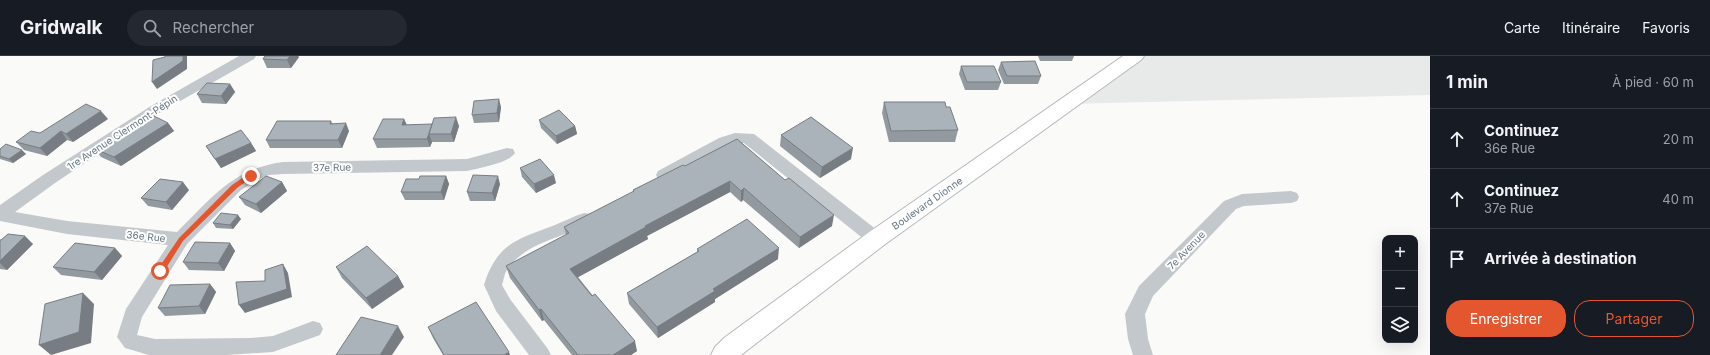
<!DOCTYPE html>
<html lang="fr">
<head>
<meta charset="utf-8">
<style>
	body { margin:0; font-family:Inter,sans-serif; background:#242831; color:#f1f3f6 }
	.controls { position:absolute; right:12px; bottom:12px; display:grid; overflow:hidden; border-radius:8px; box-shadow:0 4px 16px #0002 }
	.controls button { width:36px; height:36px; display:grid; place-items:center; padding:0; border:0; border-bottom:1px solid #363941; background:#171b24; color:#f1f3f6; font:20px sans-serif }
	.stop { position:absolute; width:12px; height:12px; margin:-9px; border:3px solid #e4572e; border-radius:50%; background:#fff }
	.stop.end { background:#e4572e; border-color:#fff; box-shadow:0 1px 4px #0008 }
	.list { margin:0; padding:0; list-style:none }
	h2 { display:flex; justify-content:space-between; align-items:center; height:52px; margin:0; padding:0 16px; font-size:17px }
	h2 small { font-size:13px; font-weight:400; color:#9ea1a6 }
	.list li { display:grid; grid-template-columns:26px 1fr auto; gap:12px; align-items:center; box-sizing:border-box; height:60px; padding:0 16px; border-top:1px solid #363941 }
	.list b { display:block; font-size:15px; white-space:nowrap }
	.list p { margin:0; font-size:13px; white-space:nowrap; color:#9ea1a6 }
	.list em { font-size:13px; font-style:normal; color:#9ea1a6 }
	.actions { display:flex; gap:8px; padding:12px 16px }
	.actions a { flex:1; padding:9px 0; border:1px solid #e4572e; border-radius:16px; text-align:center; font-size:14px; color:#e4572e }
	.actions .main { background:#e4572e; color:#fff }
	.icon { flex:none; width:22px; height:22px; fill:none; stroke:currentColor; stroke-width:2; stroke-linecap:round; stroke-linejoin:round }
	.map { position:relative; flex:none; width:1430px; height:299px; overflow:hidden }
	header { display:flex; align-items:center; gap:24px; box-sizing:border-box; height:56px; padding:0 20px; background:#171b24; border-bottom:1px solid #363941 }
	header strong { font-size:19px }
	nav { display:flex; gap:22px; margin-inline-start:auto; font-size:14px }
	.search { width:280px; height:36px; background:#242831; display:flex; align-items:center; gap:10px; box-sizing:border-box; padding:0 14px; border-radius:22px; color:#9ea1a6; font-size:15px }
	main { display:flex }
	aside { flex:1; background:#171b24 }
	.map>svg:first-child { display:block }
	.built { fill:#e8e9e9 }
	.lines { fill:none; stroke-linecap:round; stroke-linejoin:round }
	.major-casing { stroke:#b5babe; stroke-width:2 }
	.minor { fill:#c3c8cc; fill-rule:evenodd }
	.major { fill:#fff; fill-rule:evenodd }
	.wall { fill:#929a9f }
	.shaded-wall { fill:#777d82 }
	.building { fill:#aab3b9; stroke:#777d82 }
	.route { fill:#e4572e }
	.labels { text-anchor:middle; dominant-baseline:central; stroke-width:4; stroke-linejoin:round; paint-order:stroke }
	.street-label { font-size:10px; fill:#657683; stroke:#fff }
</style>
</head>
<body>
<header>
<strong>Gridwalk</strong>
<div class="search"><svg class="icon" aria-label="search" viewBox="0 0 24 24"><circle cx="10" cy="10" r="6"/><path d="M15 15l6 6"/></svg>Rechercher</div>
<nav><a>Carte</a><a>Itinéraire</a><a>Favoris</a></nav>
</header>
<main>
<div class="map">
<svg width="1430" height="299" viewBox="0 0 1430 299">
	<rect width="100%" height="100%" fill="#fafaf8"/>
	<path class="built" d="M 1135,0 L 1430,0 L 1430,39 L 1067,48 Z"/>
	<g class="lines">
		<defs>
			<path id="major" d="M 1123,0 L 1144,0 L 1141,4 L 884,189 L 741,299 L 711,299 L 715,291 L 724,282 L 868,177 Z"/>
		</defs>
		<use href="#major" class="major-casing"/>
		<g class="minor">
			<path d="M 239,0 L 256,0 L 254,3 L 161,56 L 55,127 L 15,156 L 67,165 L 177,176 C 212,142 232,113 283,106 L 467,103 L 507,92 L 513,93 L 515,97 C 509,107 479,112 467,115 L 283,118 L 269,119 L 257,124 L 241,134 L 187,188 L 142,261 L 137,279 L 155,283 L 251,282 L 273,280 L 313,265 L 320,267 L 323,273 L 320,279 L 273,296 L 226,299 L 149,299 L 125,292 L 117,281 L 126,253 L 168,189 L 67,178 L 0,165 L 0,149 L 43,119 L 151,50 Z"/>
			<path d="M 735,77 L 754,78 L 882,178 L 885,183 L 882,188 L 876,190 L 870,188 L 744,87 L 737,87 L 731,90 L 670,123 L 664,125 L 658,123 L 656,119 L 658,115 L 719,82 Z"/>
			<path d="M 1291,135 L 1297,137 L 1299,141 L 1297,145 L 1291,147 L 1244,150 L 1236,153 L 1153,240 L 1145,258 L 1148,283 L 1153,299 L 1133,299 L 1128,283 L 1125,258 L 1139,230 L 1224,145 L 1242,138 Z"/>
			<path d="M 584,157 L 590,158 L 593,163 L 590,168 C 564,181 524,187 507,214 C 504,218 504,224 502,229 L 510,243 L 548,293 L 551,299 L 529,299 L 496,255 L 484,229 C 497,187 518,183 555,169 C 565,165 574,160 584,157 Z"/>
		</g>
		<use href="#major" class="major"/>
	</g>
	<g class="wall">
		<path d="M 265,0 L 298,0 L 299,1 L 291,12 L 267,12 L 263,3 Z"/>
		<path d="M 1038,0 L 1074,0 L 1072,5 L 1040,5 Z"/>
		<path d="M 1001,6 L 1041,20 L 1038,28 L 1004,28 L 998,14 Z"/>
		<path d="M 961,10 L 1001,26 L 998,34 L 965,34 L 959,18 Z"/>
		<path d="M 230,28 L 235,36 L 226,48 L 202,47 L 197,38 Z"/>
		<path d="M 884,46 L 946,51 L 958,74 L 955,86 L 889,86 L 882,57 Z"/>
		<path d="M 501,51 L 499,66 L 474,67 L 472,59 Z"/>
		<path d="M 108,63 L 73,86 L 67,84 L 47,100 L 24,94 L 16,86 L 40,77 Z"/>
		<path d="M 404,63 L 406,69 L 459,70 L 454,86 L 432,86 L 430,91 L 377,92 L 373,83 Z"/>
		<path d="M 539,64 L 575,70 L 577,78 L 557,88 L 541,72 Z"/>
		<path d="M 331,65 L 332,67 L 349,75 L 342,92 L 270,92 L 266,84 Z"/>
		<path d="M 168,67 L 174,75 L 121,110 L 101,101 L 95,93 Z"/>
		<path d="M 781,79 L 851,103 L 820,122 L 780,90 Z"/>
		<path d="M 737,83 L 832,170 L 799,192 L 743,144 L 741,146 L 730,136 L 647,180 L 648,183 L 578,221 L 637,295 L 631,299 L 572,299 L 544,264 L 542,265 L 510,222 L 506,210 L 566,179 L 564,171 L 633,136 L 633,134 L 685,110 Z"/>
		<path d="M 251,87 L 256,95 L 221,112 L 206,90 Z"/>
		<path d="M 0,93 L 26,98 L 13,107 L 0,103 Z"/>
		<path d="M 520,112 L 556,127 L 536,137 L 522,121 Z"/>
		<path d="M 446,120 L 449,128 L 444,144 L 405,144 L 401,136 L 419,123 Z"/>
		<path d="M 282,126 L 287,135 L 261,157 L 245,149 L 239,141 Z"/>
		<path d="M 500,128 L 495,145 L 470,145 L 467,136 Z"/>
		<path d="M 189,134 L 172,154 L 148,150 L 141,142 Z"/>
		<path d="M 241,163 L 233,173 L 216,172 L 213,167 Z"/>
		<path d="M 0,184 L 33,188 L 7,214 L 0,213 Z"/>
		<path d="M 230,187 L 235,195 L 224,215 L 189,214 L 183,206 Z"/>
		<path d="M 115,192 L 122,200 L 102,224 L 61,219 L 53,211 Z"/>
		<path d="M 697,193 L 778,203 L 715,243 L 715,246 L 658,282 L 629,248 L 627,237 L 697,196 Z"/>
		<path d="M 336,211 L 398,220 L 404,231 L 372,253 L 342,222 Z"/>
		<path d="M 210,228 L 216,236 L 205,258 L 165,260 L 158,252 Z"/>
		<path d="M 428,271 L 510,299 L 443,299 L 433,282 Z"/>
	</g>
	<g class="shaded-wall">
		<path d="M 183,0 L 187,0 L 187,13 L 157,33 L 152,26 Z"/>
		<path d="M 290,0 L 298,0 L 299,1 L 291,12 L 287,4 Z"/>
		<path d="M 230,28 L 235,36 L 226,48 L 221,40 Z"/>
		<path d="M 499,43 L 501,51 L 499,66 L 497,57 Z"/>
		<path d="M 101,55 L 108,63 L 73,86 L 66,78 Z"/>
		<path d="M 456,61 L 459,70 L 454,86 L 451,78 Z"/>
		<path d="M 404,63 L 408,71 L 402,69 Z"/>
		<path d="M 168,67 L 174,75 L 121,110 L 114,101 Z"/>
		<path d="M 346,67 L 349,75 L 342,92 L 338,84 Z"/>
		<path d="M 432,68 L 429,78 L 432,86 L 430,91 L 427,83 Z"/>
		<path d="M 575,70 L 577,78 L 557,88 L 556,80 Z"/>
		<path d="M 61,75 L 67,84 L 47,100 L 40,92 Z"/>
		<path d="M 251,87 L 256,95 L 221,112 L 215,103 Z"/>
		<path d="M 853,92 L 851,103 L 820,122 L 822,111 Z"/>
		<path d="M 22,94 L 26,98 L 13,107 L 9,103 Z"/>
		<path d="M 554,119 L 556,127 L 536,137 L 534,128 Z"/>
		<path d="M 446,120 L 449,128 L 444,144 L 441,136 Z"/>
		<path d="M 498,120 L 500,128 L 495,145 L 492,137 Z"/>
		<path d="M 730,125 L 730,136 L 647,180 L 648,183 L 573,224 L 570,213 L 645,170 Z"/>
		<path d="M 183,126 L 189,134 L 172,154 L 166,146 Z"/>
		<path d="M 282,126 L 287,135 L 261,157 L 256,148 Z"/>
		<path d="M 744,132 L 743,144 L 741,146 L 741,135 Z"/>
		<path d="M 238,159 L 241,163 L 233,173 L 230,169 Z"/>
		<path d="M 834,159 L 832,170 L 799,192 L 800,181 Z"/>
		<path d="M 25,180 L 33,188 L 7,214 L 0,207 L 0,205 Z"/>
		<path d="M 230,187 L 235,195 L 224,215 L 218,207 Z"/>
		<path d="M 115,192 L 122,200 L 102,224 L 94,216 Z"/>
		<path d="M 779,192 L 778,203 L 715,243 L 715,246 L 658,282 L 657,271 L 713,233 Z"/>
		<path d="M 283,208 L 288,217 L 292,241 L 245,257 L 239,249 Z"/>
		<path d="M 398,220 L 404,231 L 372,253 L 366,242 Z"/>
		<path d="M 210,228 L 216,236 L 205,258 L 199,250 Z"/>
		<path d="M 83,237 L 94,248 L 91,287 L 51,299 L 39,289 Z"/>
		<path d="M 541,253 L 544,264 L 542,265 L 539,254 Z"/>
		<path d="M 398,270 L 404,281 L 392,299 L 380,299 Z"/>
		<path d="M 635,285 L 637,295 L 631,299 L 613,299 Z"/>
		<path d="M 509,296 L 510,299 L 504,299 Z"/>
	</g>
	<g class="building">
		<path d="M 165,0 L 183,0 L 183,5 L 152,26 L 153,4 L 165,1 Z"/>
		<path d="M 265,0 L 290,0 L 287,4 L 263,3 Z"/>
		<path d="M 1035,5 L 1041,20 L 1007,20 L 1001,6 Z"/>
		<path d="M 961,10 L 994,10 L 1001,26 L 967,26 Z"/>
		<path d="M 207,27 L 230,28 L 221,40 L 197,38 Z"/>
		<path d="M 499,43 L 497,57 L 472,59 L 474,45 Z"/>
		<path d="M 884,46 L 945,46 L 946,51 L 950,51 L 958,74 L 891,75 Z"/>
		<path d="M 86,48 L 101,55 L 66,78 L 61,75 L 40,92 L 16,86 L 31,75 L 40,77 Z"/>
		<path d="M 559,54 L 575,70 L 556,80 L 539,64 Z"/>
		<path d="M 150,58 L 168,67 L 114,101 L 95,93 Z"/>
		<path d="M 456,61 L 451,78 L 429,78 L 434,62 Z"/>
		<path d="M 811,61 L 853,92 L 822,111 L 781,79 Z"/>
		<path d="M 383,63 L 404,63 L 402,69 L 432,68 L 427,83 L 373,83 Z"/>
		<path d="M 277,65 L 331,65 L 330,68 L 346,67 L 338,84 L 266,84 Z"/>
		<path d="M 241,74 L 251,87 L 215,103 L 206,90 Z"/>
		<path d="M 737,83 L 785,124 L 789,122 L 834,159 L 800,181 L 744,132 L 741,135 L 730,125 L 645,170 L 646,171 L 570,213 L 592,240 L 595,238 L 635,285 L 613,299 L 578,299 L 541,253 L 539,254 L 506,210 L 569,177 L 564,171 L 634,135 L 633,134 L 683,109 L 685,110 Z"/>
		<path d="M 6,88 L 22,94 L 9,103 L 0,100 L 0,93 Z"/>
		<path d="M 540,103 L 554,119 L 534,128 L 520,112 Z"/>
		<path d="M 473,119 L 498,120 L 492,137 L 467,136 Z"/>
		<path d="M 266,120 L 282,126 L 256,148 L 239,141 Z"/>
		<path d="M 420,120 L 446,120 L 441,136 L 401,136 L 406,123 L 419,123 Z"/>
		<path d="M 160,123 L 183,126 L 166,146 L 141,142 Z"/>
		<path d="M 221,157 L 238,159 L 230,169 L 213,167 Z"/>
		<path d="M 747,163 L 779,192 L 713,233 L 715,235 L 657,271 L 627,237 L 699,195 L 697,193 Z"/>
		<path d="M 8,178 L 25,180 L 0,205 L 0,184 L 1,184 Z"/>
		<path d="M 195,186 L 230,187 L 218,207 L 183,206 Z"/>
		<path d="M 75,187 L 115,192 L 94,216 L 53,211 Z"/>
		<path d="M 367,190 L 398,220 L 366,242 L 336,211 Z"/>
		<path d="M 283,208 L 287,233 L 239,249 L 236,226 L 265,225 L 265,214 Z"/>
		<path d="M 210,228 L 199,250 L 158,252 L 170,229 Z"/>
		<path d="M 83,237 L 79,276 L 39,289 L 45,248 Z"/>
		<path d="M 476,246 L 509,296 L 504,299 L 444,299 L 428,271 Z"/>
		<path d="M 361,261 L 398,270 L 380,299 L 336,299 Z"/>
	</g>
	<path class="route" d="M 248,118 L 253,118 L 254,120 L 237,132 L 183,185 L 163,217 L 158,217 L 158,213 L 179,182 L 232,129 Z"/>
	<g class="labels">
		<g class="street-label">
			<text transform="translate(122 76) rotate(-33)">1re Avenue Clermont-Pépin</text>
			<text transform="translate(332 111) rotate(-1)">37e Rue</text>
			<text transform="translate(927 147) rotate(-35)">Boulevard Dionne</text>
			<text transform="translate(146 180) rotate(6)">36e Rue</text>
			<text transform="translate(1186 194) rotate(-46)">7e Avenue</text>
		</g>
	</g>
</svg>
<div class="controls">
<button>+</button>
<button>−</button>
<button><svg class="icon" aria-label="layers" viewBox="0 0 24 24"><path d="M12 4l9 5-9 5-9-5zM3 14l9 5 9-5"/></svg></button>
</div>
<div class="stop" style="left:160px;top:215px"></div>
<div class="stop end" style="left:251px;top:120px"></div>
</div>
<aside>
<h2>1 min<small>À pied · 60 m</small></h2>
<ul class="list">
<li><svg class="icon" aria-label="ahead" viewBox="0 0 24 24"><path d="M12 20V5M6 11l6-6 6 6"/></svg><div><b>Continuez</b><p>36e Rue</p></div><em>20 m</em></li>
<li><svg class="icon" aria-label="ahead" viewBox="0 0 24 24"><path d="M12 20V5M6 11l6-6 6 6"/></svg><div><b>Continuez</b><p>37e Rue</p></div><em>40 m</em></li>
<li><svg class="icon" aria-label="arrive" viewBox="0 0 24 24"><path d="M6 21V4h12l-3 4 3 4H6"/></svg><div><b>Arrivée à destination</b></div></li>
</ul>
<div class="actions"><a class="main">Enregistrer</a><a>Partager</a></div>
</aside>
</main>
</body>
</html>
